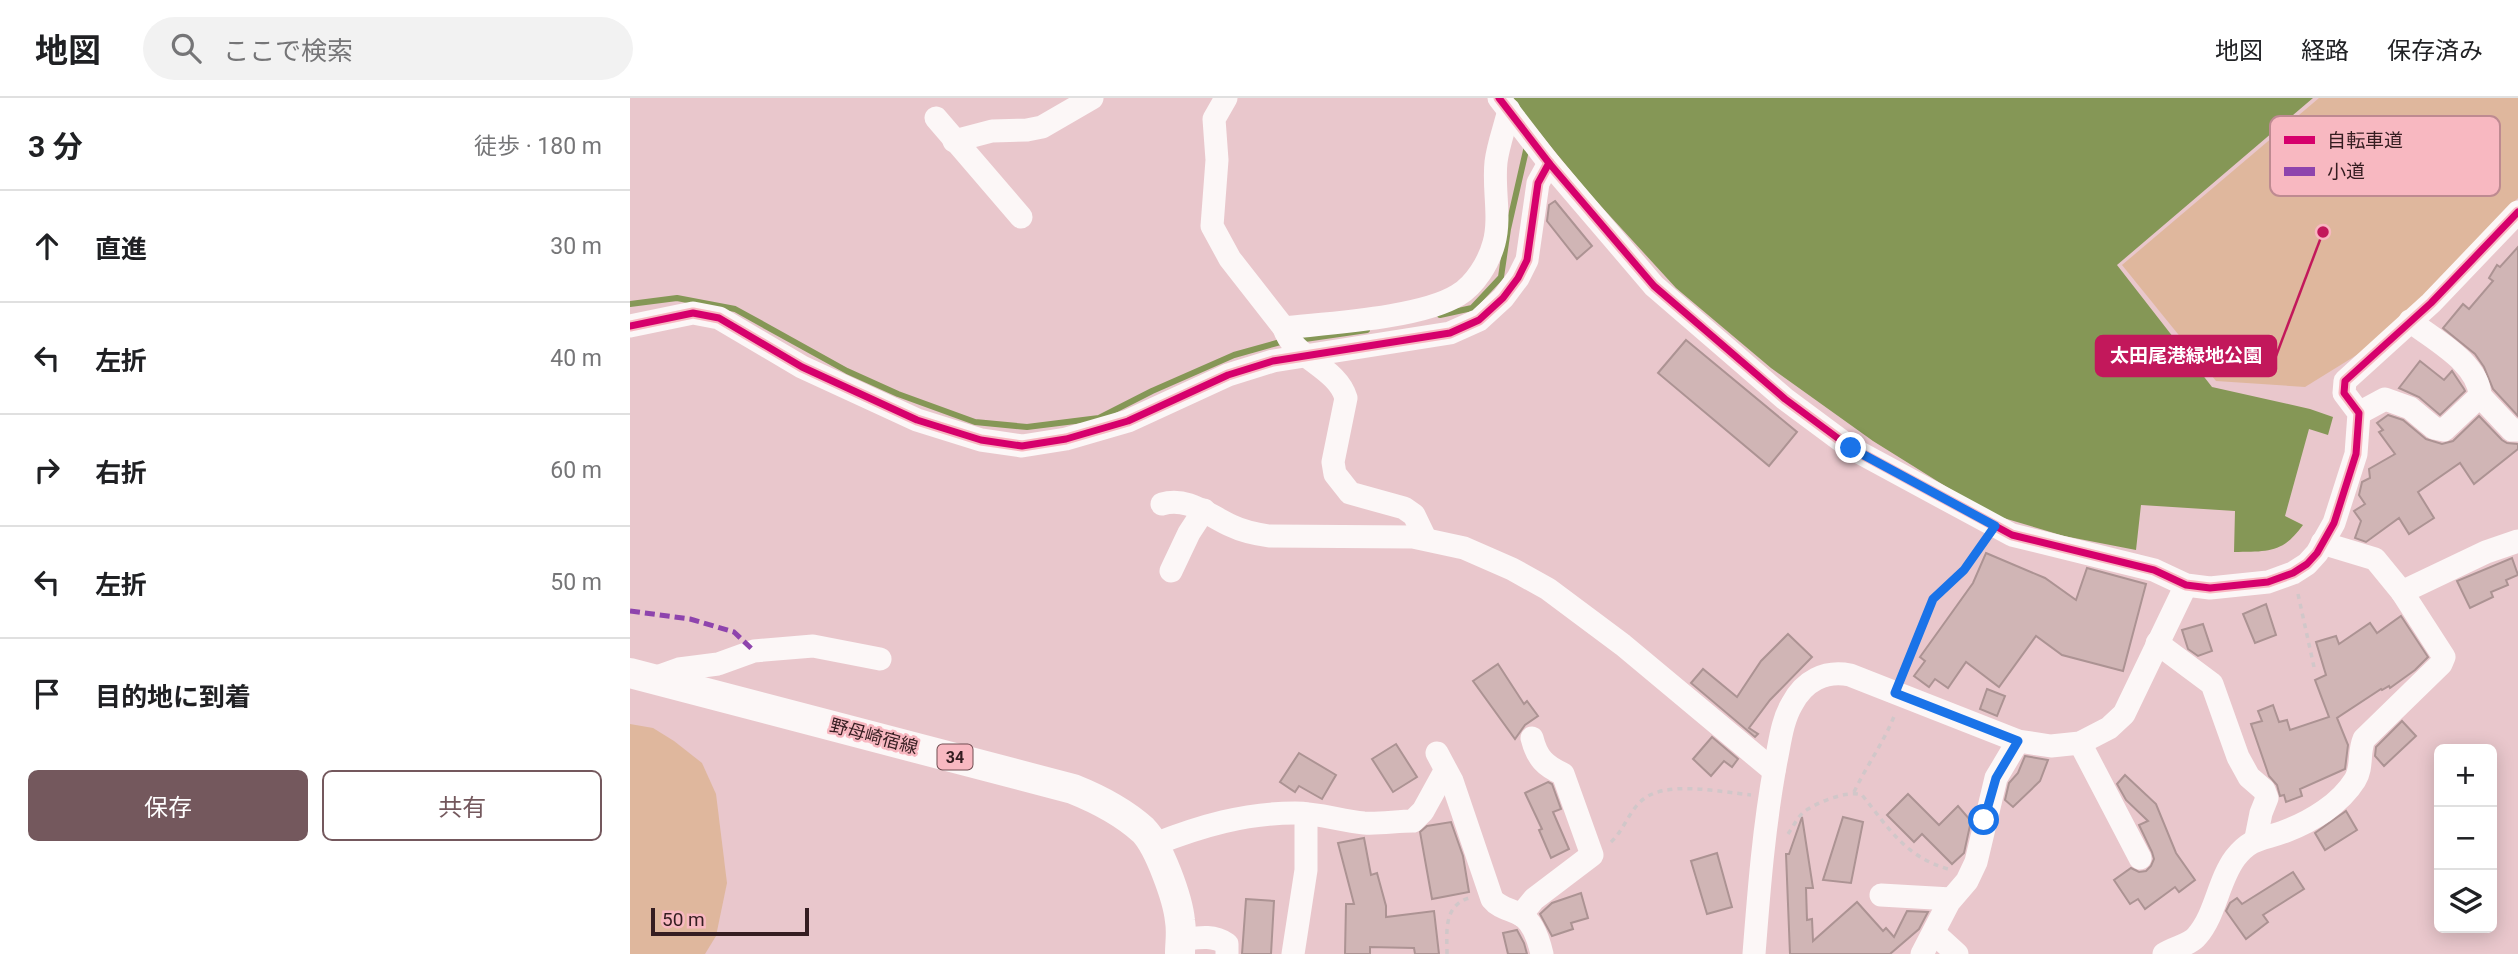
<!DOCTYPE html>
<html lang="ja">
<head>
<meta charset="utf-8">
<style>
	body { margin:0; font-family:Roboto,"Noto Sans JP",sans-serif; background:#f2f2f2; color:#202124 }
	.controls { position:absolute; right:21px; bottom:21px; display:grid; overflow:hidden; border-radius:10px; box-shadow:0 4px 18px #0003 }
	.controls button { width:63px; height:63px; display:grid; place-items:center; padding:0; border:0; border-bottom:2px solid #e0e0e0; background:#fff; color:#202124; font:35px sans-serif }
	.scale { position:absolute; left:21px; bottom:18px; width:158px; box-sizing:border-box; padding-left:7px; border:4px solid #351d21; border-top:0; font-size:19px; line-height:24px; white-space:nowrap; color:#351d21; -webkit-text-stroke:5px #f8b8c1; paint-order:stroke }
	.stop { position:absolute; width:21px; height:21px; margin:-16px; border:5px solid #1a73e8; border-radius:50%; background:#fff }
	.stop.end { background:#1a73e8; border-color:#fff; box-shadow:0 2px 7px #0008 }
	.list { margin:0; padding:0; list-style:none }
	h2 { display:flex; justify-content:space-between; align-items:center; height:91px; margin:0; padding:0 28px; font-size:30px }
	h2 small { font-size:23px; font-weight:400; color:#757577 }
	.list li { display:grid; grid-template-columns:46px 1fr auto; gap:21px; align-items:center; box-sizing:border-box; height:112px; padding:0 28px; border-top:2px solid #e0e0e0 }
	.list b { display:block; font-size:26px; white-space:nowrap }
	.list em { font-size:23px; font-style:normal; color:#757577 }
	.actions { display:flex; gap:14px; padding:21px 28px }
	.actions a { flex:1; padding:16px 0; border:2px solid #74585d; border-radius:10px; text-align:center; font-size:24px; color:#74585d }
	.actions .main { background:#74585d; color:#fff }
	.icon { flex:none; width:38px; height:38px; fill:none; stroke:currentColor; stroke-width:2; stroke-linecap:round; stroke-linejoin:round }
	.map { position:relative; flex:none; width:1888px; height:856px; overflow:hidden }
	header { display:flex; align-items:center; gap:42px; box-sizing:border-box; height:98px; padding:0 35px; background:#fff; border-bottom:2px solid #e0e0e0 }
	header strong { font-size:33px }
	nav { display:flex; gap:38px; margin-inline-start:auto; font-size:24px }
	.search { width:490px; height:63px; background:#f2f2f2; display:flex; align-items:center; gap:18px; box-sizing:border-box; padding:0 24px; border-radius:38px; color:#757577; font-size:26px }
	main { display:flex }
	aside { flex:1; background:#fff }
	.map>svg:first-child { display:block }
	.green { fill:#dfb79d }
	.water { fill:#859756 }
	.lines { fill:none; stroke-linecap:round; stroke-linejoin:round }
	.stream { stroke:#859756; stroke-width:6 }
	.building { fill:#d0b5b5; stroke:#ac9393; stroke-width:2 }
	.path { stroke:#d1c7c9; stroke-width:3.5; stroke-dasharray:5 5; stroke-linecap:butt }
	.minor { stroke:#fcf7f7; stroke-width:23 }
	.major { stroke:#fcf7f7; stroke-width:30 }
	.quiet { stroke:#8e44ad; stroke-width:5; stroke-dasharray:10 5; stroke-linecap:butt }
	.cycleway-casing { stroke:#f8b8c1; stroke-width:11 }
	.cycleway { stroke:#d6006c; stroke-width:7 }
	.route { stroke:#1a73e8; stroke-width:9 }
	.labels { text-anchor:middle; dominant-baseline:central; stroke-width:5; stroke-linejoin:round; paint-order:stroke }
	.shield { fill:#f8b8c1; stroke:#704c51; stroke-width:2 }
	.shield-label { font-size:16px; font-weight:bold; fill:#351d21 }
	.street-label { font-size:18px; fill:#351d21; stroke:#f8b8c1 }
	.key { fill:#f8b8c1; stroke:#be8a91; stroke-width:2 }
	.key-label { font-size:19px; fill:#351d21 }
	.leader { fill:none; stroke:#c2185b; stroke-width:2.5 }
	.callout-dot { fill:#c2185b; stroke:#f8b8c1; stroke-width:2.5 }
	.callout { fill:#c2185b; stroke:#c2185b; stroke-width:2.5 }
	.callout-label { font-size:19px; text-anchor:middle; font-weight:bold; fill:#fff }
</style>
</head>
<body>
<header>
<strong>地図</strong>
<div class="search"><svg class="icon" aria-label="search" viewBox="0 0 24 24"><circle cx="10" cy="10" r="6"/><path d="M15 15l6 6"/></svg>ここで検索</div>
<nav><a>地図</a><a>経路</a><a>保存済み</a></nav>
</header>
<main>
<aside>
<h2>3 分<small>徒歩 · 180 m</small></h2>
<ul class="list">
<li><svg class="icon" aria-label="ahead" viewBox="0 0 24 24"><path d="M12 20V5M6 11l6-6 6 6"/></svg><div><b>直進</b></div><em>30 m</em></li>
<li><svg class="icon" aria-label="left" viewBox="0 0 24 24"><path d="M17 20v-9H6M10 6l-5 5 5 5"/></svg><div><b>左折</b></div><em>40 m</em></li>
<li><svg class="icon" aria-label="right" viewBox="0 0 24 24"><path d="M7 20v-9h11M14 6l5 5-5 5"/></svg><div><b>右折</b></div><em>60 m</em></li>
<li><svg class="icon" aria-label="left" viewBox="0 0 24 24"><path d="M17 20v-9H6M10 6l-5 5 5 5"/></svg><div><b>左折</b></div><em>50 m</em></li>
<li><svg class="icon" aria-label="arrive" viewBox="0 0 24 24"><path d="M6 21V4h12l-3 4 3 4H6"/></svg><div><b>目的地に到着</b></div></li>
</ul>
<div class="actions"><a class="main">保存</a><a>共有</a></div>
</aside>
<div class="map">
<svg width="1888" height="856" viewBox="0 0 1888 856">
	<rect width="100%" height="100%" fill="#e9c7cc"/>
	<g class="green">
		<path d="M 1689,0 L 1888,0 L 1888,100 L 1782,211 L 1730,255 L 1675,289 L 1586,283 L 1492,167 Z"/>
		<path d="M 0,626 L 23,630 L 44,643 L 72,665 L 86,696 L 97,785 L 86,838 L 75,856 L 0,856 Z"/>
	</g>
	<path class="water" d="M 881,0 L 1683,0 L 1487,167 L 1582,289 L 1680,311 L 1703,319 L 1698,337 L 1679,331 L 1655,418 L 1673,427 C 1652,456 1638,453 1604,454 L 1605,413 L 1511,407 L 1506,452 L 1434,438 L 1360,416 L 1243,343 L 1141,270 L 1046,190 L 958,94 Z"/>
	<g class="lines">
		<g class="stream">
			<path d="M 0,206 L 47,200 L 105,211 L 217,273 L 268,296 L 345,324 L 397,329 L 469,320 L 522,293 L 604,257 L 654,243"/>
			<path d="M 810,217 L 842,210 L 871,179 L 878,131 L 897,48"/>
			<path d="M 668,242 L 737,232"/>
		</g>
	</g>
	<g class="building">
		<path d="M 925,103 L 962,148 L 947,161 L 917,123 L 919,107 Z"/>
		<path d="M 1888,149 L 1888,318 L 1863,291 L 1854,269 L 1845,256 L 1813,230 L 1833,206 L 1839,211 L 1863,183 L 1859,180 L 1867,167 L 1870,169 Z"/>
		<path d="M 1056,242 L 1167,334 L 1139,368 L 1028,275 Z"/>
		<path d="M 1790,263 L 1814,282 L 1822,273 L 1834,291 L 1835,293 L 1810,317 L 1789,299 L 1769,290 Z"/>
		<path d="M 1758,317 L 1773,322 L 1796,341 L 1812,346 L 1823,343 L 1849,318 L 1872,342 L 1877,345 L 1888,346 L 1888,351 L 1844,386 L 1830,365 L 1788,394 L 1804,420 L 1779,436 L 1769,420 L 1736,444 L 1725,440 L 1731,423 L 1724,413 L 1735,406 L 1729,397 L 1732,384 L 1740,380 L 1739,371 L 1765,356 L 1749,334 L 1753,332 L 1747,325 Z"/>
		<path d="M 1356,455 L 1415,480 L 1446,502 L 1457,470 L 1516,486 L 1493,573 L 1432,557 L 1406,538 L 1369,589 L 1336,564 L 1318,590 L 1305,581 L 1299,589 L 1284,578 L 1295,563 L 1290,559 L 1343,485 Z"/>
		<path d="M 1882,460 L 1888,477 L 1876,482 L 1878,487 L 1861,494 L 1863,499 L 1840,510 L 1827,483 Z"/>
		<path d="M 1636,506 L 1646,537 L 1625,545 L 1613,516 Z"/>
		<path d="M 1771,518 L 1798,559 L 1785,572 L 1760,590 L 1759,588 L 1752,592 L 1751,591 L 1707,620 L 1718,647 L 1715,671 L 1670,691 L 1672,698 L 1656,704 L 1654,697 L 1650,698 L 1647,687 L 1639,678 L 1621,626 L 1632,623 L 1628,613 L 1643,607 L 1649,624 L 1657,622 L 1660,632 L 1699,619 L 1685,582 L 1696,577 L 1686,544 L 1706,538 L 1709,546 L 1740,525 L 1747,535 Z"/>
		<path d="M 1573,526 L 1582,553 L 1568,558 L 1558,551 L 1552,532 Z"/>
		<path d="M 1158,536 L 1182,559 L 1140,602 L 1119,630 L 1128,636 L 1125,639 L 1061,585 L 1073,571 L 1107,599 L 1131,563 Z"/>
		<path d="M 868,566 L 894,606 L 897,603 L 908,618 L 895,627 L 885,641 L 843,583 Z"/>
		<path d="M 1357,591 L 1375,598 L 1367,618 L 1350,611 Z"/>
		<path d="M 1772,623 L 1786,638 L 1754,668 L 1745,658 L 1746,649 Z"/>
		<path d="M 1082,639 L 1108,661 L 1102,669 L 1094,663 L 1081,678 L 1063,661 Z"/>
		<path d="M 766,646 L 787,679 L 763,694 L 742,661 Z"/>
		<path d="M 669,655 L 706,677 L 692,701 L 669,688 L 665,694 L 650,684 Z"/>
		<path d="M 1395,658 L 1418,662 L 1410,683 L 1383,709 L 1375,702 L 1379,685 L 1388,675 Z"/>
		<path d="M 1495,677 L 1526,706 L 1546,755 L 1565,782 L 1549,794 L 1545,789 L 1515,811 L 1508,801 L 1500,806 L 1484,782 L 1501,770 L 1509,774 L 1516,773 L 1521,768 L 1524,761 L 1522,754 L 1509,727 L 1518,723 L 1496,702 L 1487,686 Z"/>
		<path d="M 918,684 L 922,686 L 931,711 L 923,714 L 939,751 L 921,760 L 909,732 L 912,731 L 895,695 Z"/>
		<path d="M 1278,696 L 1309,727 L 1328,708 L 1341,723 L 1334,755 L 1322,766 L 1292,736 L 1284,744 L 1257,717 Z"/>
		<path d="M 1716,713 L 1727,732 L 1695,752 L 1685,735 Z"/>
		<path d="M 1172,719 L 1183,790 L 1176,790 L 1177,822 L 1182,821 L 1183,843 L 1227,804 L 1253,833 L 1256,830 L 1264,839 L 1277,813 L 1298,814 L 1289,831 L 1260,856 L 1160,856 L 1156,756 L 1159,756 Z"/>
		<path d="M 1213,719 L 1233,724 L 1221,785 L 1193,782 Z"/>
		<path d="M 821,724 L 833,758 L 839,794 L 802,801 L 790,734 L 797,728 Z"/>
		<path d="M 734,740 L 741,777 L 747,775 L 756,808 L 756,819 L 804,813 L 809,856 L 785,856 L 784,850 L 740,849 L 740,856 L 715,856 L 716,806 L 724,806 L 708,745 Z"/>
		<path d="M 1087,755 L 1102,809 L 1077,816 L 1061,763 Z"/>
		<path d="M 1663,774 L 1674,791 L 1633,817 L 1638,824 L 1616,841 L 1596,813 L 1600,805 L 1607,800 L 1612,806 Z"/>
		<path d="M 951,795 L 958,820 L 941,825 L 943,831 L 922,838 L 910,816 L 922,805 Z"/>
		<path d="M 616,801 L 644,803 L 641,856 L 612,856 Z"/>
		<path d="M 887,832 L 894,845 L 897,856 L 878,856 L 873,835 Z"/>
	</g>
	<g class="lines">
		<g class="path">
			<path d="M 1668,496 L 1684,569"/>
			<path d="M 1273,577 L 1303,501 L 1334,472 L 1352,445"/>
			<path d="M 1224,694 C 1237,667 1254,644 1265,616"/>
			<path d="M 1158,736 C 1163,729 1168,718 1175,713 C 1188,704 1217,692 1232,697 C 1259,730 1274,758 1318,771"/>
			<path d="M 981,744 C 993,733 998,716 1010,704 C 1033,681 1090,694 1121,697"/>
			<path d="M 817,856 C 817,834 813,808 839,800"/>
		</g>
		<g class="minor">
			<path d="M 596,0 L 584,21 L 587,62 L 582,128 L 600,161 L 654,230 C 663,260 707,269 716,300 L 703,364 L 705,376 L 720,395 L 774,410 L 784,417 L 795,440"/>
			<path d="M 869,0 L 919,65 L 1024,188 L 1155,301 L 1221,350 L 1382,437 L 1524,472 L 1556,487 L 1580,490 L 1638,484 L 1663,475 L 1677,466 L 1687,455 L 1704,425 L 1726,356 L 1729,315 L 1714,295 L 1715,283 L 1801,205 L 1888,114"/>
			<path d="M 306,20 L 391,119"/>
			<path d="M 324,43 L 362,33 L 397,32 L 412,29 L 462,0"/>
			<path d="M 0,228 L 63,215 L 89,220 L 172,269 L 287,322 L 351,342 L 392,348 L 436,341 L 498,323 L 598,277 L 643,263 L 820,235 L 849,222 L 873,200 L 888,180 L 897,162 L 908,85 L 919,65"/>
			<path d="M 654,230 C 699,225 791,220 828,197 C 845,187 859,164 864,145 C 871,119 863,91 866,64 C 868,47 875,29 879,12"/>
			<path d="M 1850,298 L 1882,332 L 1888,332"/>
			<path d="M 1729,315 L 1755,301 L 1780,310 L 1804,330 L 1814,332 L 1850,298 C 1849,265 1804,242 1780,223"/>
			<path d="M 532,406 C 558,398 579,418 602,428 C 614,434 626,436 639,438 L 783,439 L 834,450 L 882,471 L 918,491 L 993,547 L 1144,673"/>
			<path d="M 1692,445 L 1745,461 L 1772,494"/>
			<path d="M 541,473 L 559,435 L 574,412"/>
			<path d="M 1527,545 L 1582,586 L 1608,659 L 1619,679 L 1634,692 L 1637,700 L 1631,715 L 1626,740"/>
			<path d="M 21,581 L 49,571 L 88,566 L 124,553 L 183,548 L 250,561"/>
			<path d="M 1450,645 L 1510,760"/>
			<path d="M 807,655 L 822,683 L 862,801 C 870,811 881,811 891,817 C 903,824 909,843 912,856"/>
			<path d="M 525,746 C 571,728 615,715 665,715 C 689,715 711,723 734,725 C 750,726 767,723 783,723 L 793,713 L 815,673"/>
			<path d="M 1251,797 L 1321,801"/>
			<path d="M 891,817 L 904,801 L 962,757 L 933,676 C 915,668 907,660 902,640"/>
			<path d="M 1304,835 L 1327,856"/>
			<path d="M 550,842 C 567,840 582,836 597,846 L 597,856"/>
			<path d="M 663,856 L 676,772 L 676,716"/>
			<path d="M 1124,856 C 1129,791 1134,727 1146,663 C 1150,644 1152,623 1162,606 C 1174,583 1195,572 1220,577 L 1388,643 L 1421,648 L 1450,645 L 1479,630 L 1494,616 L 1556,487"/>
			<path d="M 1292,856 L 1319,804 L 1337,783 L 1346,764 L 1366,680 L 1388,643"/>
			<path d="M 1534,856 C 1544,849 1560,847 1567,838 C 1586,816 1588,783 1605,760 C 1622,738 1634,742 1656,733 C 1682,723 1710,706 1725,682 C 1733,669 1728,655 1734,641 L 1811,566 L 1814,559 L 1772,494 L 1856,454 L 1888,443"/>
		</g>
		<path class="major" d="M 0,575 L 443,691 C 468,701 493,714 513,732 C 529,748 548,801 550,823 C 552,834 550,845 550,856"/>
		<path class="quiet" d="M 0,513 L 60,521 L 104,534 L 124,553"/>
		<defs>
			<g id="cycleway">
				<path d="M 869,0 L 919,65 L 1024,188 L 1155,301 L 1221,350 L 1382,437 L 1524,472 L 1556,487 L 1580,490 L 1638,484 L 1663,475 L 1677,466 L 1687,455 L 1704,425 L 1726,356 L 1729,315 L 1714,295 L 1715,283 L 1801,205 L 1888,114"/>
				<path d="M 0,228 L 63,215 L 89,220 L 172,269 L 287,322 L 351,342 L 392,348 L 436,341 L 498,323 L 598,277 L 643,263 L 820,235 L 849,222 L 873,200 L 888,180 L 897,162 L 908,85 L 919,65"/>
			</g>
		</defs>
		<use href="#cycleway" class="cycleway-casing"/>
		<use href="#cycleway" class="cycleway"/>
	</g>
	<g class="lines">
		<path class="route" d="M 1221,350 L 1365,428 L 1334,472 L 1303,501 L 1265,595 L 1388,643 L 1366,680 L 1354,722"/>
	</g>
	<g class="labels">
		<rect class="shield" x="307.5" y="646.5" width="35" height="25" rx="5"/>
		<g class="shield-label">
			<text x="325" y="659">34</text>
		</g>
		<g class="street-label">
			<text transform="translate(244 638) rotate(15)">野母崎宿線</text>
		</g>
	</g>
	<rect x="1640" y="18" width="230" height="80" rx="10" class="key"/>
	<rect x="1654" y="38" width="31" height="8" fill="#d6006c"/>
	<rect x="1654" y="69" width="31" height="9" fill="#8e44ad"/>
	<g class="key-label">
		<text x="1697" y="49">自転車道</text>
		<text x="1697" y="80">小道</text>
	</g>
	<path class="leader" d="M1693 134L1646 258"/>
	<circle class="callout-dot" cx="1693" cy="134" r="7"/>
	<rect class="callout" x="1466" y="238" width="180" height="40" rx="7"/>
	<g class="callout-label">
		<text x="1556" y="264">太田尾港緑地公園</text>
	</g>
</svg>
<div class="controls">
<button>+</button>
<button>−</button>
<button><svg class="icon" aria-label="layers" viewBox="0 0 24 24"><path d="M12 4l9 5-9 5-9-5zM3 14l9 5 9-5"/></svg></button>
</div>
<div class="scale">50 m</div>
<div class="stop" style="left:1354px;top:722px"></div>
<div class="stop end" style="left:1221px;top:350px"></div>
</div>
</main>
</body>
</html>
